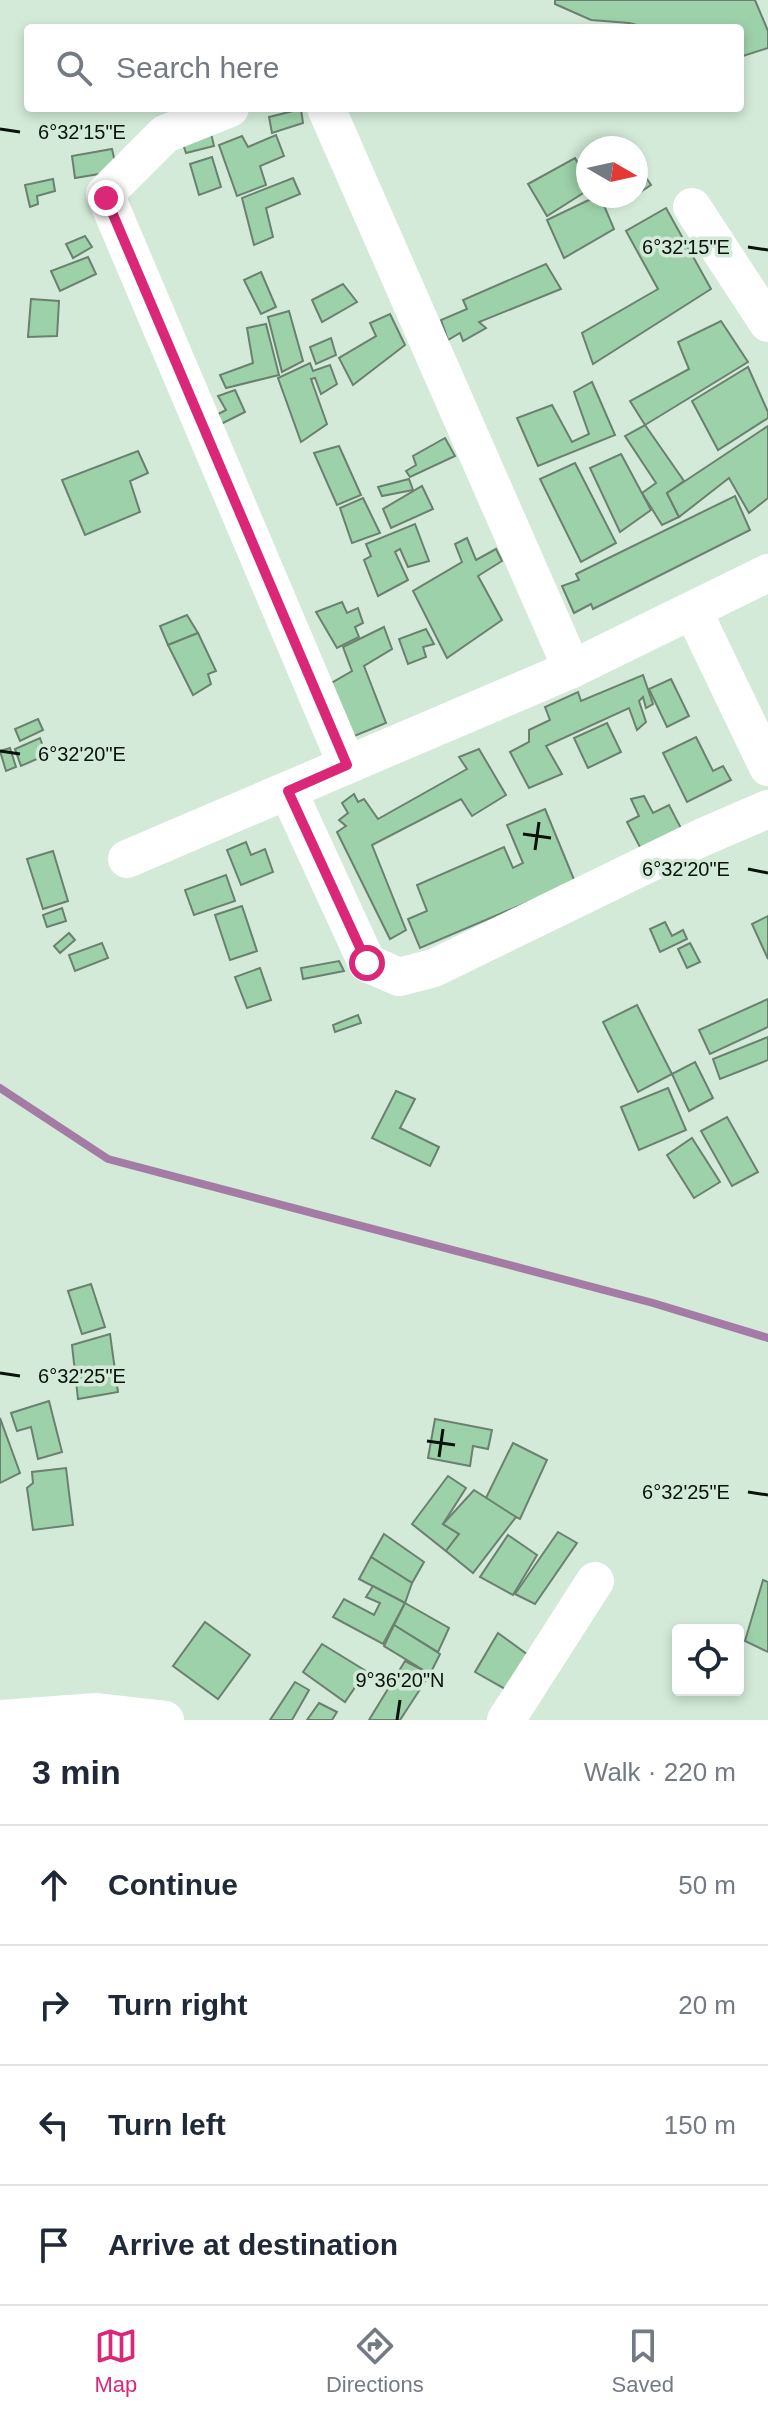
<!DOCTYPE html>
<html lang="en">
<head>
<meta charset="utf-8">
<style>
	body { margin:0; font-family:Helvetica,sans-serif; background:#f6f6f7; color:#1f2937 }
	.controls { position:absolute; right:24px; bottom:24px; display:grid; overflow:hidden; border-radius:8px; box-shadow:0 4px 12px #0003 }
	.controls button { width:72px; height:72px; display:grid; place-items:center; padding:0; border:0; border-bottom:2px solid #e0e1e3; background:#fff; color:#1f2937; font:40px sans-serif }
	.compass { position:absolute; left:576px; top:136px; width:72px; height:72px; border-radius:50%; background:#fff; box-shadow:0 4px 12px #0003; rotate:99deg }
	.stop { position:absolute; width:24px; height:24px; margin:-18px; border:6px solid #db2777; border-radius:50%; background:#fff }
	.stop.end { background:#db2777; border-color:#fff; box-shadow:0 2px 8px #0008 }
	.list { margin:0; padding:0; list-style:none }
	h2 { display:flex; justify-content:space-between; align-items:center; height:104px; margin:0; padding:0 32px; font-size:34px }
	h2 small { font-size:26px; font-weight:400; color:#747a83 }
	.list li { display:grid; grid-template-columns:52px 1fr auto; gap:24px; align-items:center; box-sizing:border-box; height:120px; padding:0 32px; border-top:2px solid #e0e1e3 }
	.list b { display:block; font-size:30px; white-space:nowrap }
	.list em { font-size:26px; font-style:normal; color:#747a83 }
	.icon { flex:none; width:44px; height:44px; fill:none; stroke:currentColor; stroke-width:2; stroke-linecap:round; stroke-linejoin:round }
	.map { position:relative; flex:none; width:768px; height:1720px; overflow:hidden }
	.search { position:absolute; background:#fff; box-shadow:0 4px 12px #0003; left:24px; right:24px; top:24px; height:88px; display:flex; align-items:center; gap:20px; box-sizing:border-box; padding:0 28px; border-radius:8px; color:#747a83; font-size:30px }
	.sheet { height:584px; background:#fff }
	nav { display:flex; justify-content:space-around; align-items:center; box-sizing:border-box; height:112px; border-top:2px solid #e0e1e3; background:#fff; font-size:22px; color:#747a83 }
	nav a { display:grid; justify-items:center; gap:4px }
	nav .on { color:#db2777 }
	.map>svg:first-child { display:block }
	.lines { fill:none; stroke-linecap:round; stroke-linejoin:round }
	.stream { stroke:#a37ba5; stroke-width:8 }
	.building { fill:#9dd1a9; stroke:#6b816f; stroke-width:2 }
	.minor { stroke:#fff; stroke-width:38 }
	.route { stroke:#db2777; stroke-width:10 }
	.ticks { fill:none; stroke:#09120b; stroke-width:3 }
	.ticks-label { font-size:20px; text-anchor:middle; fill:#09120b; stroke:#d2ead7; stroke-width:7; stroke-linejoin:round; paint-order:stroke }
</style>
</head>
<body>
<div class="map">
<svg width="768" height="1720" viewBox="0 0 768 1720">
	<rect width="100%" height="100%" fill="#d2ead7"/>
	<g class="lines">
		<path class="stream" d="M 0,1088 L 108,1159 L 653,1303 L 768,1338"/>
	</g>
	<g class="building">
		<path d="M 555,0 L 755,0 L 768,31 L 768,48 L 740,57 L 740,28 L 649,28 L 629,23 L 591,20 L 555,4 Z"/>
		<path d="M 301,109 L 303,123 L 272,133 L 269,117 Z"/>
		<path d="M 210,129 L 214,146 L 186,153 L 181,138 Z"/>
		<path d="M 276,135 L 284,156 L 260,166 L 266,185 L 237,196 L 219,145 L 242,136 L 248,147 Z"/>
		<path d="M 112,149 L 117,171 L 75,178 L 72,156 Z"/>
		<path d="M 212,157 L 221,187 L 199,195 L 190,164 Z"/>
		<path d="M 575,158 L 588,181 L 588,190 L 547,216 L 528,184 Z"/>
		<path d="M 636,162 L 651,185 L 636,195 Z"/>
		<path d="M 293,178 L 300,194 L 266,208 L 273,237 L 254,245 L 242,198 Z"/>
		<path d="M 53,179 L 55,191 L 37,196 L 38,204 L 30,207 L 25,185 Z"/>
		<path d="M 597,196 L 600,196 L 614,229 L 564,258 L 547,220 Z"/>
		<path d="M 666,208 L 711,289 L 593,364 L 582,333 L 658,289 L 626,231 Z"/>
		<path d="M 85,236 L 92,247 L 73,258 L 66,244 Z"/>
		<path d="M 88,257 L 96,274 L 60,291 L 51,271 Z"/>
		<path d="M 546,264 L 561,289 L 479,322 L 486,328 L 463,341 L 460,333 L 448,340 L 441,320 L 467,309 L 463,300 Z"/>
		<path d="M 261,272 L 276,307 L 261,314 L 244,280 Z"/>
		<path d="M 343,284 L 357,302 L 322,322 L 312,300 Z"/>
		<path d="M 31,299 L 59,301 L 57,336 L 28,337 Z"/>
		<path d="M 289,311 L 303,361 L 282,372 L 268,317 Z"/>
		<path d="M 390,314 L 405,345 L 353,385 L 339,358 L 376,336 L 370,323 Z"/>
		<path d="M 721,321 L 748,362 L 645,425 L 630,401 L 689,369 L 678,342 Z"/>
		<path d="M 266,324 L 279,375 L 226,388 L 220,375 L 253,363 L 247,328 Z"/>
		<path d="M 331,338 L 336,355 L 316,364 L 310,347 Z"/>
		<path d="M 310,363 L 313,371 L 330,365 L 337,384 L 321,394 L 315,378 L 311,379 L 327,424 L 301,442 L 278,378 Z"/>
		<path d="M 748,367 L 768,412 L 768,418 L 718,450 L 692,401 Z"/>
		<path d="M 592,382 L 615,435 L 538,466 L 517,418 L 552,405 L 572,442 L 589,434 L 574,392 Z"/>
		<path d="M 235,390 L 245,412 L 221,424 L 218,414 L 226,410 L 218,396 Z"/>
		<path d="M 645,425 L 684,481 L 667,493 L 679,517 L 662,525 L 642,493 L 656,483 L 625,436 Z"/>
		<path d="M 768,426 L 768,498 L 749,513 L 729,478 L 679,517 L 667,493 Z"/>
		<path d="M 445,438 L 455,456 L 410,477 L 406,471 L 416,465 L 413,456 Z"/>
		<path d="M 339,446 L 361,495 L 337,505 L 314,453 Z"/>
		<path d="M 138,451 L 148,473 L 130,481 L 140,512 L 85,535 L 62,480 Z"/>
		<path d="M 621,454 L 651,510 L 620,532 L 590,468 Z"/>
		<path d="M 575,463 L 616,543 L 581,562 L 540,479 Z"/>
		<path d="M 409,479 L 413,490 L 382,496 L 378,487 Z"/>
		<path d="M 422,486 L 433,509 L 391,528 L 383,509 Z"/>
		<path d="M 735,496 L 750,530 L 593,609 L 591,604 L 574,613 L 562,586 L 579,580 L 576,574 Z"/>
		<path d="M 363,498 L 380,533 L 352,543 L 340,508 Z"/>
		<path d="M 415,524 L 429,561 L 408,567 L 400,549 L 395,552 L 408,580 L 378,596 L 364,560 L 371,556 L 366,544 Z"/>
		<path d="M 467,538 L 476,560 L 496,549 L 502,561 L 478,576 L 502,620 L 447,658 L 413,591 L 462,562 L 455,544 Z"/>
		<path d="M 342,602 L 347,613 L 358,608 L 363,623 L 355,627 L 359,637 L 337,648 L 316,612 Z"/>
		<path d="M 187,615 L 198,633 L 168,645 L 160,626 Z"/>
		<path d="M 384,627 L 392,649 L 364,666 L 386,723 L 352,737 L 328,685 L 352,671 L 343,647 Z"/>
		<path d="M 426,629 L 434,644 L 423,647 L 426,657 L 408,664 L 399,639 Z"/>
		<path d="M 198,633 L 216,671 L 208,674 L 211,684 L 193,695 L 168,645 Z"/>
		<path d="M 643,675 L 653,704 L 646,708 L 643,697 L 639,701 L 646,722 L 637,730 L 629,708 L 546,746 L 562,774 L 529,788 L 510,752 L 529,742 L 529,730 L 550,720 L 545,707 L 578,692 L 581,701 Z"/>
		<path d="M 671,679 L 689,716 L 667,727 L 649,689 Z"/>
		<path d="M 38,719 L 43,730 L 20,741 L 15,729 Z"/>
		<path d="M 607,723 L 621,752 L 588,768 L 574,738 Z"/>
		<path d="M 696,737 L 713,771 L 723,766 L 731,780 L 687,802 L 663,753 Z"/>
		<path d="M 40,738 L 46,755 L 21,766 L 15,749 Z"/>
		<path d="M 10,748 L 16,767 L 6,771 L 0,751 Z"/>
		<path d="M 479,749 L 506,795 L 472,816 L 461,799 L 372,845 L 406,930 L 390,939 L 337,832 L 346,826 L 339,820 L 348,813 L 342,803 L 354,794 L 358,802 L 364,799 L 378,819 L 467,769 L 459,757 Z"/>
		<path d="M 644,796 L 653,813 L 669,805 L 683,832 L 643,853 L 627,822 L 639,816 L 631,799 Z"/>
		<path d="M 545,809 L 575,882 L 420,948 L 408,919 L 427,911 L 417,885 L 504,847 L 513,868 L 523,863 L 507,825 Z"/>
		<path d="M 246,842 L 251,855 L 265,849 L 273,872 L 241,885 L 227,850 Z"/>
		<path d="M 53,851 L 68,901 L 43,909 L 27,859 Z"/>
		<path d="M 226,875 L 235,901 L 194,915 L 185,890 Z"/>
		<path d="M 242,906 L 257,951 L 230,960 L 215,915 Z"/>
		<path d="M 62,908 L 66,921 L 47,927 L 43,915 Z"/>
		<path d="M 768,916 L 768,959 L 752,924 Z"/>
		<path d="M 665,922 L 672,936 L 683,930 L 687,939 L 660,952 L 650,929 Z"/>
		<path d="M 69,933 L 75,940 L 60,953 L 54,946 Z"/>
		<path d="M 102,943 L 108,958 L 75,971 L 69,955 Z"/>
		<path d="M 690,943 L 700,962 L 687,968 L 678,949 Z"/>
		<path d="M 339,961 L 344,971 L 303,979 L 301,968 Z"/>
		<path d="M 260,968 L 271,1000 L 247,1008 L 235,977 Z"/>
		<path d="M 768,999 L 768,1027 L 710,1054 L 699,1030 Z"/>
		<path d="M 637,1005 L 672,1074 L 638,1092 L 603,1022 Z"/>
		<path d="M 358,1015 L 361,1023 L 335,1032 L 333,1025 Z"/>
		<path d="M 768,1037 L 768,1060 L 720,1079 L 713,1059 Z"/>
		<path d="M 695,1062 L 713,1098 L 689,1111 L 672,1074 Z"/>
		<path d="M 668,1088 L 686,1130 L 639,1150 L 621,1107 Z"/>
		<path d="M 396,1091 L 415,1099 L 400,1128 L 439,1147 L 430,1166 L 372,1138 Z"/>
		<path d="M 727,1117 L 758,1172 L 732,1186 L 701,1131 Z"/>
		<path d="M 692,1138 L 720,1182 L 694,1198 L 667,1155 Z"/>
		<path d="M 91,1284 L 105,1327 L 82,1334 L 68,1291 Z"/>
		<path d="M 110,1334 L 118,1392 L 78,1399 L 72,1345 Z"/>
		<path d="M 49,1401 L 62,1452 L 38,1459 L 31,1427 L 17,1431 L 11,1413 Z"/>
		<path d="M 0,1418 L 20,1473 L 0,1483 Z"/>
		<path d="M 435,1419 L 492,1430 L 488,1449 L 473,1446 L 470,1466 L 428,1458 Z"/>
		<path d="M 513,1443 L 547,1460 L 520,1519 L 484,1502 Z"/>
		<path d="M 66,1468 L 73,1525 L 33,1530 L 27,1488 L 33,1483 L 32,1472 Z"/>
		<path d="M 448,1476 L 466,1488 L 443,1524 L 459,1534 L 446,1551 L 412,1524 Z"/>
		<path d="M 474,1490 L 516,1517 L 473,1573 L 446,1551 L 459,1534 L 443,1524 Z"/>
		<path d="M 558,1532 L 577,1543 L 535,1604 L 515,1594 Z"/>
		<path d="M 384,1534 L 424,1562 L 412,1583 L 371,1557 Z"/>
		<path d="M 508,1535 L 537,1555 L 513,1595 L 480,1577 Z"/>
		<path d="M 371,1557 L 412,1583 L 405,1603 L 359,1579 Z"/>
		<path d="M 763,1580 L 768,1582 L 768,1652 L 745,1641 Z"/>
		<path d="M 373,1586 L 405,1603 L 383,1644 L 333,1617 L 344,1599 L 374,1615 L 380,1603 L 366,1597 Z"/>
		<path d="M 405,1603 L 449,1628 L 438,1652 L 394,1625 Z"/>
		<path d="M 205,1622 L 250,1655 L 218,1699 L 173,1666 Z"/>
		<path d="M 394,1625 L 440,1654 L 430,1674 L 384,1646 Z"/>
		<path d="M 498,1633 L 535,1660 L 514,1694 L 475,1672 Z"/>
		<path d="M 322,1644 L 366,1671 L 345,1702 L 303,1672 Z"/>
		<path d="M 405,1661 L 430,1674 L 400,1720 L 369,1720 Z"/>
		<path d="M 295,1682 L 309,1690 L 292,1720 L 270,1720 Z"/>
		<path d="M 319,1703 L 337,1712 L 332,1720 L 307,1720 Z"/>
	</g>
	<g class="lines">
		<g class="minor">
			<path d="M 230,108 L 165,134 L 105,194 L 347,765"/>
			<path d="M 326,108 L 572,669"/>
			<path d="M 692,207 L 768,323"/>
			<path d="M 693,611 L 768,767"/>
			<path d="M 288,791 L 367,963 L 399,977 L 434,968 L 703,837 L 768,809"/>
			<path d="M 127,859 L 572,669 L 768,573"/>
			<path d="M 0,1719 L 95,1712 L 165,1720"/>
			<path d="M 506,1720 L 595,1581"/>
		</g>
	</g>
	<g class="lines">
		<path class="route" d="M 106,198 L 347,765 L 288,791 L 367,963"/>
	</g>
	<path class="ticks" d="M 0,129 L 20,132M 748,247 L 768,250M 0,751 L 20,754M 523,834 L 551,838M 535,850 L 539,822M 748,869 L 768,873M 0,1373 L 20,1376M 427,1441 L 455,1445M 439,1457 L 443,1429M 748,1492 L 768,1495M 397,1720 L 400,1700"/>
	<g class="ticks-label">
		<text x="82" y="139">6°32'15"E</text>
		<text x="686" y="254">6°32'15"E</text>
		<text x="82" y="761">6°32'20"E</text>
		<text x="686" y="876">6°32'20"E</text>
		<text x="82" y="1383">6°32'25"E</text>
		<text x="686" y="1499">6°32'25"E</text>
		<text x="400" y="1687">9°36'20"N</text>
	</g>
</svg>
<div class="controls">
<button><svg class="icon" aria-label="locate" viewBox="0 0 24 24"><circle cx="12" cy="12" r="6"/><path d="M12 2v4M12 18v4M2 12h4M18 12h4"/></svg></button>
</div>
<svg class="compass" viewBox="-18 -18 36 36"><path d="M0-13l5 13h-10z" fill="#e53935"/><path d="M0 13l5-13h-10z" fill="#747a83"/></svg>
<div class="stop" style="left:367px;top:963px"></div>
<div class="stop end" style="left:106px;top:198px"></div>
<div class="search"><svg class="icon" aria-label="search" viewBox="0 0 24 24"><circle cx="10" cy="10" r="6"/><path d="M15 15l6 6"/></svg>Search here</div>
</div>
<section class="sheet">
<h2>3 min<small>Walk · 220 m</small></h2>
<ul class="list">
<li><svg class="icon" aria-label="ahead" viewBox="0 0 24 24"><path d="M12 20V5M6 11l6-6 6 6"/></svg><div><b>Continue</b></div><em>50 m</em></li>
<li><svg class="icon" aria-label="right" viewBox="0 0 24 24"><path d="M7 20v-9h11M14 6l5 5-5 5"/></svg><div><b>Turn right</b></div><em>20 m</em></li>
<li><svg class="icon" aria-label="left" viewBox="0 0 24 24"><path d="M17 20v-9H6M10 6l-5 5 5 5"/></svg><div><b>Turn left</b></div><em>150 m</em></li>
<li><svg class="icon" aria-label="arrive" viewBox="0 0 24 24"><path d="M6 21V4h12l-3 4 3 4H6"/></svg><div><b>Arrive at destination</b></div></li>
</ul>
</section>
<nav>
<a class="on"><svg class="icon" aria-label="map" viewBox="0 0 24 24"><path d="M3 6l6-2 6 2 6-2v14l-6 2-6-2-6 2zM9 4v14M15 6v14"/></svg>Map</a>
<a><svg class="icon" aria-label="directions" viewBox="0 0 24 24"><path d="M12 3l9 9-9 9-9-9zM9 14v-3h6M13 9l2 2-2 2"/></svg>Directions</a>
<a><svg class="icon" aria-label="saved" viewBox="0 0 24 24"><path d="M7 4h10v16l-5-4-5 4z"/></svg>Saved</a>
</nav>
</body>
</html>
